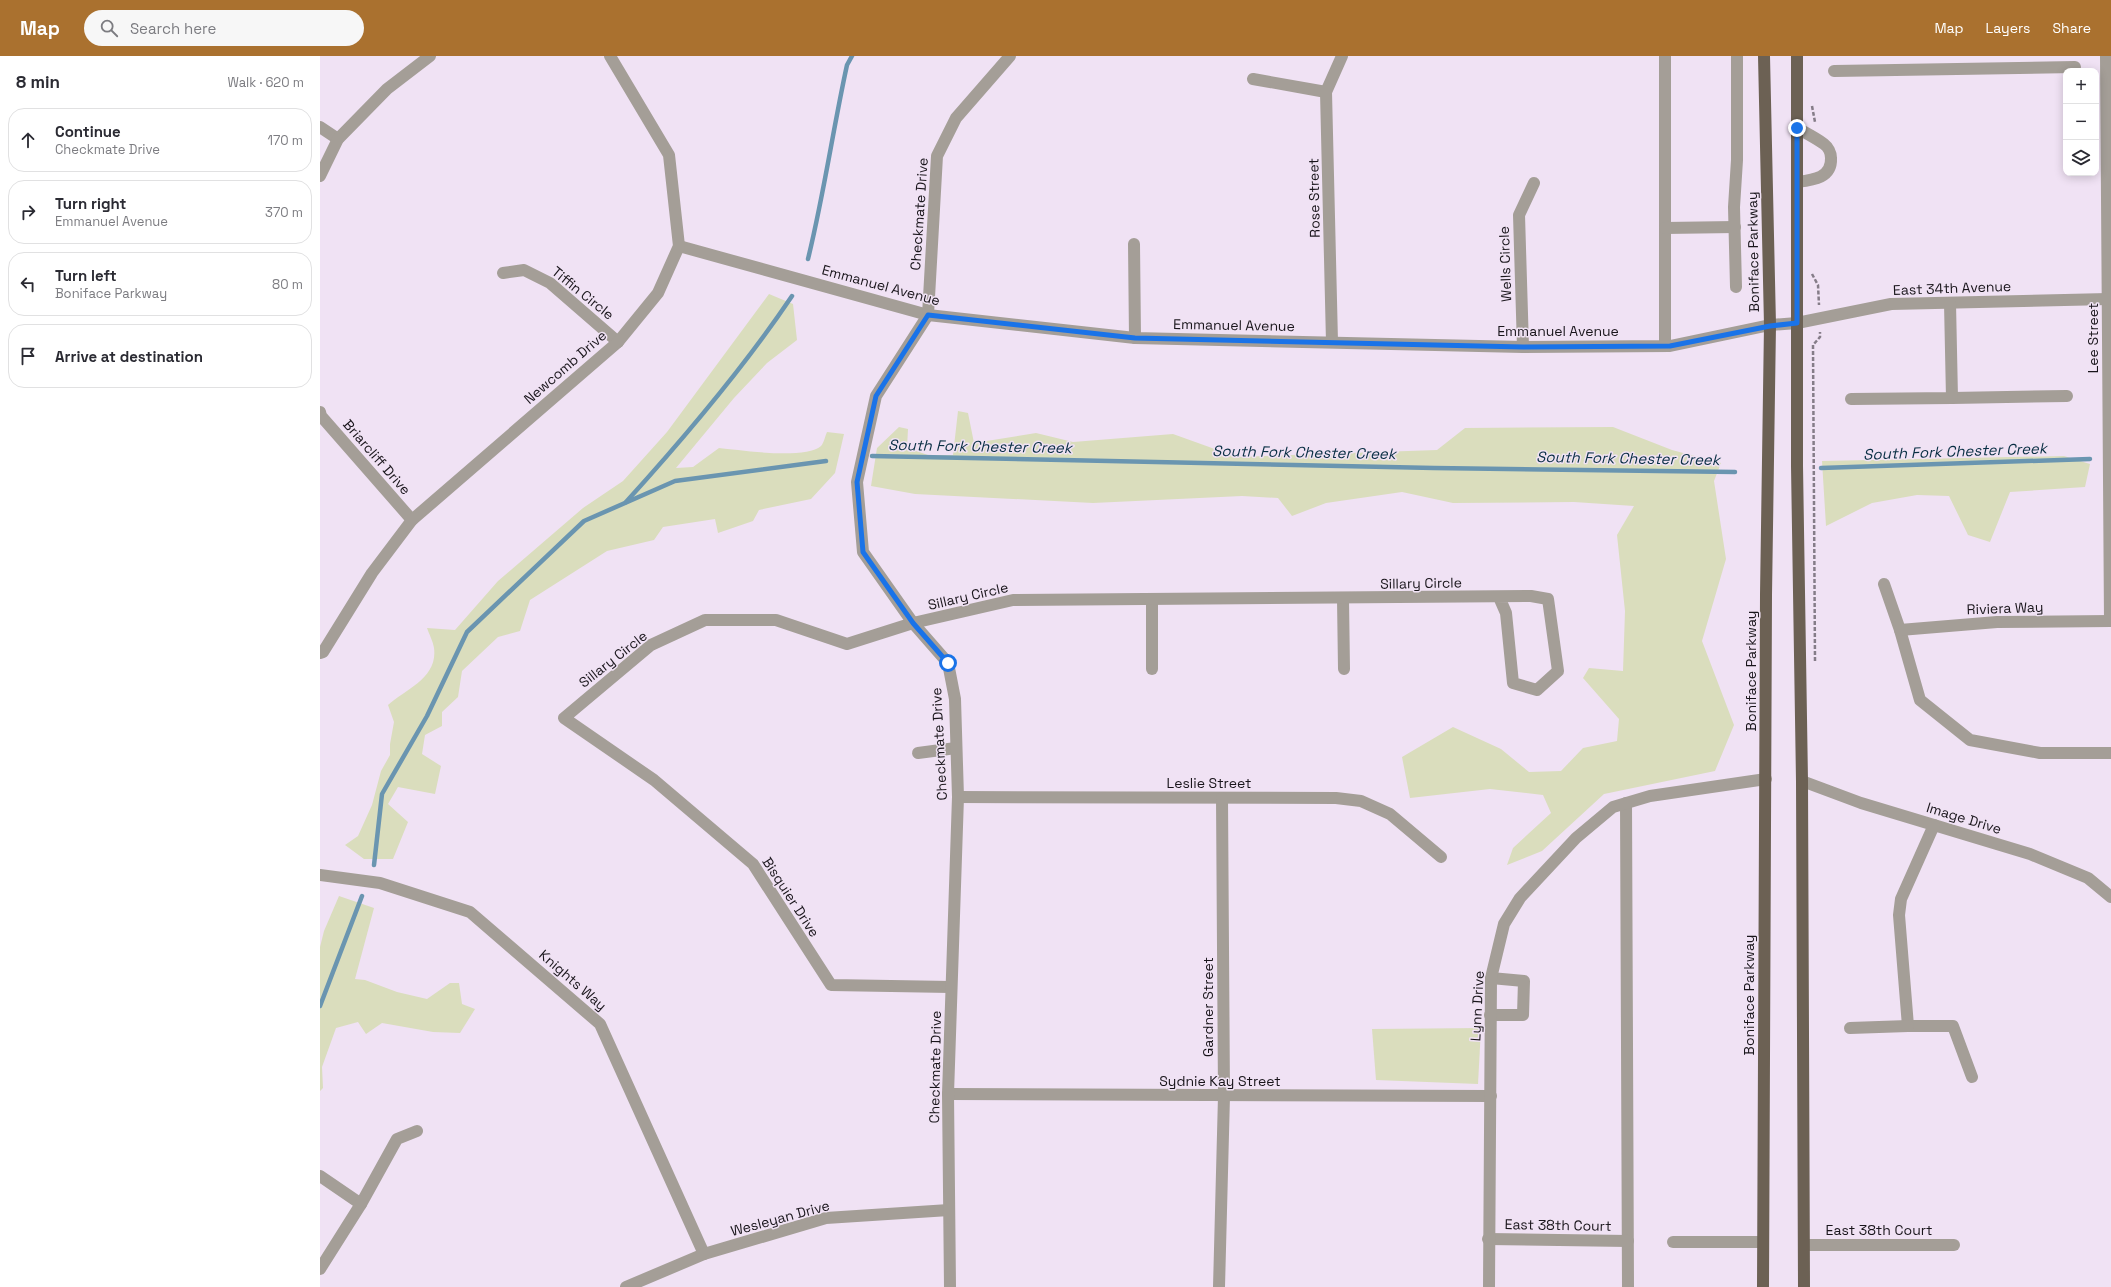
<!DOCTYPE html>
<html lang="en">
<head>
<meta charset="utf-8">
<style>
	body { margin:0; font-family:"Space Grotesk",sans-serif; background:#f7f7f7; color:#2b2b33 }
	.controls { position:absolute; right:12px; top:12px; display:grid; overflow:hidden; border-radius:8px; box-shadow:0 2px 10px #0003 }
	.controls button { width:36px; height:36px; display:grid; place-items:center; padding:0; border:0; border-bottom:1px solid #e1e1e2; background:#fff; color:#2b2b33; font:20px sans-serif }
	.stop { position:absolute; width:12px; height:12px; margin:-9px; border:3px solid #1a73e8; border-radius:50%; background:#fff }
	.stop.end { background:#1a73e8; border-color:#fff; box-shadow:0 1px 4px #0008 }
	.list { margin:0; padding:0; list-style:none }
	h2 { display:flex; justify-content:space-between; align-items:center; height:52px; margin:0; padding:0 16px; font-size:17px }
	h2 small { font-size:13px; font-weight:400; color:#7c7c81 }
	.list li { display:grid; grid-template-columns:26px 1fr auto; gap:12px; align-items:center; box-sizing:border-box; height:64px; margin:0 8px 8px; padding:0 8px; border:1px solid #e1e1e2; border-radius:16px }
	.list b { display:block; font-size:15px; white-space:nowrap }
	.list p { margin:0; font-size:13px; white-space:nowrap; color:#7c7c81 }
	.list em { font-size:13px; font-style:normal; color:#7c7c81 }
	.icon { flex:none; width:22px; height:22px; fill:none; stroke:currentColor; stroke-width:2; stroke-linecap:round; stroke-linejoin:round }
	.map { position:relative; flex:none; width:1791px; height:1231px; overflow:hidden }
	header { display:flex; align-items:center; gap:24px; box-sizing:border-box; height:56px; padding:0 20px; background:#aa712f; color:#fff }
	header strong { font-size:19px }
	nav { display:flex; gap:22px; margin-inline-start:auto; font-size:14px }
	.search { width:280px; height:36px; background:#f7f7f7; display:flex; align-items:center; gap:10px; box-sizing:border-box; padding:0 14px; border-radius:22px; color:#7c7c81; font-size:15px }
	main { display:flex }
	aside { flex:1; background:#fff }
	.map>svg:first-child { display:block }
	.green { fill:#daddbd }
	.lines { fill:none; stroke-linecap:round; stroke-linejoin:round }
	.stream { stroke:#6a95b0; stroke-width:4.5 }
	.path { stroke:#857c88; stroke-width:2.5; stroke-dasharray:4 2; stroke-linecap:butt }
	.minor { stroke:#a49e97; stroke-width:12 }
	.major { stroke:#6c6154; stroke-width:12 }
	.route { stroke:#1a73e8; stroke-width:5 }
	.labels { text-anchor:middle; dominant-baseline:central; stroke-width:3; stroke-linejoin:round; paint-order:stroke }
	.street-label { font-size:14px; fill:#19151b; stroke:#f0e2f4 }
	.water-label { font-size:15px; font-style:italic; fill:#082e43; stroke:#f0e2f4 }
</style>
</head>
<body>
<header>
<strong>Map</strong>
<div class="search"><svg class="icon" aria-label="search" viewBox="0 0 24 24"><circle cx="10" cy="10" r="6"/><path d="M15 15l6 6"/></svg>Search here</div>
<nav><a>Map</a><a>Layers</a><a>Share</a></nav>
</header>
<main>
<aside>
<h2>8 min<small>Walk · 620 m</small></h2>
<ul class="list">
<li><svg class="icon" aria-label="ahead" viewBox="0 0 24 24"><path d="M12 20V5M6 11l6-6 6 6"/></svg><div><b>Continue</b><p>Checkmate Drive</p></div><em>170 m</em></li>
<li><svg class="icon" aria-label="right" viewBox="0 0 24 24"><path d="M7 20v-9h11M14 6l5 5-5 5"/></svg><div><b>Turn right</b><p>Emmanuel Avenue</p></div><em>370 m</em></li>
<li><svg class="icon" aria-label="left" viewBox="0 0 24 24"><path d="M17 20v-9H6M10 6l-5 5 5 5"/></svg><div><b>Turn left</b><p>Boniface Parkway</p></div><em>80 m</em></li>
<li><svg class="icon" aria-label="arrive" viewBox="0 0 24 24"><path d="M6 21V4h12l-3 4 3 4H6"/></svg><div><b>Arrive at destination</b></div></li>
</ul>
</aside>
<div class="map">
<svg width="1791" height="1231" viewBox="0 0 1791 1231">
	<rect width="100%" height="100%" fill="#f0e2f4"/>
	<g class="green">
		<path d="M 449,238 L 473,248 L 477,284 L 447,307 L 414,342 L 356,412 L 373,411 L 399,392 C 420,394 485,404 501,390 C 504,387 505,380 507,376 L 524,378 L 515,417 L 491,443 L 439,454 L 433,465 L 398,477 L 395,463 L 343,471 L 334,484 L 287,495 L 210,544 L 200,575 L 178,581 L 142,615 L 138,641 L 122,656 L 122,670 L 105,679 L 102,698 L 121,710 L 115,738 L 78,731 L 68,748 L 88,766 L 73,803 L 44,803 L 25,789 L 38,780 L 52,749 L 61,715 L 70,699 L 70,688 L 74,666 L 68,649 C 86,633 118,622 114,592 C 113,585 109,578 107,572 L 135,574 L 178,525 L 263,452 L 303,425 L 347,376 Z"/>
		<path d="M 638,355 L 648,357 L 654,387 L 716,377 L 753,386 L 853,378 L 917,401 L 1117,394 L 1145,372 L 1293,371 L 1352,394 L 1401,407 L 1394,425 L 1406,503 L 1382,585 L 1414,669 L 1395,715 L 1284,738 L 1222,795 L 1187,809 L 1193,792 L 1231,757 L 1223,739 L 1170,733 L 1090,742 L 1082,701 L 1133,671 L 1181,693 L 1209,716 L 1241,715 L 1263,692 L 1297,685 L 1299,663 L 1263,622 L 1269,612 L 1303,615 L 1305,555 L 1297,479 L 1314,450 L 1254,446 L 1133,447 L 1082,436 L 1006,447 L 972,460 L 958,442 L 922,440 L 773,447 L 595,438 L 551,430 L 557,392 L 579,371 L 588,373 L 587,392 L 608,399 L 633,399 Z"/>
		<path d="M 1744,400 L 1770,408 L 1765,431 L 1690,436 L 1670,486 L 1648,479 L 1629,440 L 1597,439 L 1552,447 L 1506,470 L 1502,405 Z"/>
		<path d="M 19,840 L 54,852 L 35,923 L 45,924 L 77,936 L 107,943 L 130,927 L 139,927 L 142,948 L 155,953 L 140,977 L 113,976 L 62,967 L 46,978 L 38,966 L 16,972 L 2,1011 L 3,1032 L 0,1035 L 0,891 L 4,875 Z"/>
		<path d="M 1161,972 L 1158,1028 L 1056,1024 L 1052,973 Z"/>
	</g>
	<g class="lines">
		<g class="stream">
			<path d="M 488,203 C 504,138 513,73 527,9 L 532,0"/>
			<path d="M 552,400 L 1114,412 L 1415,416"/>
			<path d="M 1501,412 L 1770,403"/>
			<path d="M 306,446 C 365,381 423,313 472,240"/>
			<path d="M 54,809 L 62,738 L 107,660 L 147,576 L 264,465 L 355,425 L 506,405"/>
			<path d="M 0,950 L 42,840"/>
		</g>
		<g class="path">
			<path d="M 1492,50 L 1495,66"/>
			<path d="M 1492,218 L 1498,229 L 1499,249"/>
			<path d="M 1495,605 L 1493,289 L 1500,281 L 1500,276"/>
		</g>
		<g class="minor">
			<path d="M 1345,0 L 1345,290"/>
			<path d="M 1786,0 L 1790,565"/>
			<path d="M 1514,15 L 1755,11"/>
			<path d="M 933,23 L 1006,36"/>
			<path d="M 0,71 L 18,83"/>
			<path d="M 1477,72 C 1486,77 1496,82 1504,88 C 1508,91 1511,97 1511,102 C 1512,122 1493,124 1477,126"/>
			<path d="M 0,120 L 18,83 L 67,33 L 110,0"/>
			<path d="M 1345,172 L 1415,171"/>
			<path d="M 814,188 L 815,282"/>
			<path d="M 359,190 L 608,259 L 815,282 L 1203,291 L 1350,290 L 1450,269 L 1477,267 L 1571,248 L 1788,243"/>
			<path d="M 183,217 L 204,214 L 230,227 L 298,286"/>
			<path d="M 1416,231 L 1414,151 L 1417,104 L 1417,0"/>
			<path d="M 1012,286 L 1006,36 L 1022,0"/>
			<path d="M 1203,291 L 1199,159 L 1214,127"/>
			<path d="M 1632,342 L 1747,340"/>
			<path d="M 1531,343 L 1632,342 L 1630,247"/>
			<path d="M 0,356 L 1,360 L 92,464"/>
			<path d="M 1564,528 L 1580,574 L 1600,644 L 1650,684 L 1720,697 L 1791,697"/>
			<path d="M 1023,543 L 1024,613"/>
			<path d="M 1580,574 L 1677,566 L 1791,565"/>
			<path d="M 0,597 L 3,596 L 52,517 L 92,464 L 298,286 L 338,237 L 359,190 L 349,99 L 290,0"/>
			<path d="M 832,613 L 832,543"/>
			<path d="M 598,697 L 636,692"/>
			<path d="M 1482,725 L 1541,747 L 1710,798 L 1768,822 L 1791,841"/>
			<path d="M 638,741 L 1016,742 L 1041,745 L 1070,758 L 1121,801"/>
			<path d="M 1306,747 L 1308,1231"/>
			<path d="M 1614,769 L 1581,843 L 1579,859 L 1588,970 L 1633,970 L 1652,1021"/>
			<path d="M 0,819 L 60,827 L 150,856 L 280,968 L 384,1198"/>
			<path d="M 631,931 L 511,929 L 433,808 L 334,724 L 244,662 L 331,589 L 385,564 L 456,564 L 527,588 L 593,567 L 693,544 L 1211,540 L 1228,543 L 1238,615 L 1217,634 L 1193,627 L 1186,557 L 1179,541"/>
			<path d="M 1170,959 L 1203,959 L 1204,925 L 1171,922"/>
			<path d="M 1530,972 L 1588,970"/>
			<path d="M 628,1038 L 1171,1040"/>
			<path d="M 0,1120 L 41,1148"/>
			<path d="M 1168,1183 L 1308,1185"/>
			<path d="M 1353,1186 L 1442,1186"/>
			<path d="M 1484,1189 L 1634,1189"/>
			<path d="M 0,1213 L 41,1148 L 77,1083 L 97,1075"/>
			<path d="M 306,1231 L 384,1198 L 506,1162 L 629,1154"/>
			<path d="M 630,1231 L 628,1038 L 638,741 L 635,643 L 628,607 L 593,567 L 543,496 L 537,426 L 556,340 L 608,259 L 617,100 L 636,62 L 690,0"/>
			<path d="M 899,1231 L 904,1040 L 902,742"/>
			<path d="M 1169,1231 L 1171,922 L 1184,868 L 1200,842 L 1256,782 L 1293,751 L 1330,740 L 1446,723"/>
		</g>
		<g class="major">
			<path d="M 1477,0 L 1477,410 L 1482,725 L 1484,1231"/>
			<path d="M 1443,1231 L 1446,539 L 1450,269 L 1444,0"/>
		</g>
	</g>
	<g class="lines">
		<path class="route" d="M 628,607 L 593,567 L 543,496 L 537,426 L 556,340 L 608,259 L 815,282 L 1203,291 L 1350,290 L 1450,270 L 1477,267 L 1477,72"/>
	</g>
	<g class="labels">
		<g class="street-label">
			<text transform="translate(994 142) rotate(-91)">Rose Street</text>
			<text transform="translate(599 158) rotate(-86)">Checkmate Drive</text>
			<text transform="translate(1433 196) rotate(-91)">Boniface Parkway</text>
			<text transform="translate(1185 208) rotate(-92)">Wells Circle</text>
			<text transform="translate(561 229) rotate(15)">Emmanuel Avenue</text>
			<text transform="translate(1632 232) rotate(-2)">East 34th Avenue</text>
			<text transform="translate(263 237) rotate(39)">Tiffin Circle</text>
			<text transform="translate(914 269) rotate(1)">Emmanuel Avenue</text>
			<text x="1238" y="275">Emmanuel Avenue</text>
			<text transform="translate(1773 282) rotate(-90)">Lee Street</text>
			<text transform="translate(245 311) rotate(-41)">Newcomb Drive</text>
			<text transform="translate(57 401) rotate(49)">Briarcliff Drive</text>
			<text transform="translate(1101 527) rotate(-1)">Sillary Circle</text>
			<text transform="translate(648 540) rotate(-13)">Sillary Circle</text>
			<text transform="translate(1685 552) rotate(-2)">Riviera Way</text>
			<text transform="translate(293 603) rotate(-38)">Sillary Circle</text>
			<text transform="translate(1431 615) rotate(-90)">Boniface Parkway</text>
			<text transform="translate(619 688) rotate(-93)">Checkmate Drive</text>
			<text x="889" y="727">Leslie Street</text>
			<text transform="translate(1644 762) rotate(17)">Image Drive</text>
			<text transform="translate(471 841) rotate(57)">Bisquier Drive</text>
			<text transform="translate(253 924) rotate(41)">Knights Way</text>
			<text transform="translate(1429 939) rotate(-90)">Boniface Parkway</text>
			<text transform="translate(1157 950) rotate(-87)">Lynn Drive</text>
			<text transform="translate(888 951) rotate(-90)">Gardner Street</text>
			<text transform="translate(615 1011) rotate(-89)">Checkmate Drive</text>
			<text x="900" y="1025">Sydnie Kay Street</text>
			<text transform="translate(460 1162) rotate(-15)">Wesleyan Drive</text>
			<text transform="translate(1238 1169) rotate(1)">East 38th Court</text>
			<text x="1559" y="1174">East 38th Court</text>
		</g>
		<g class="water-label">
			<text transform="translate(660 390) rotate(1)">South Fork Chester Creek</text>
			<text transform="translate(1635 395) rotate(-2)">South Fork Chester Creek</text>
			<text transform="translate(984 396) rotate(1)">South Fork Chester Creek</text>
			<text transform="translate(1308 402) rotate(1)">South Fork Chester Creek</text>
		</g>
	</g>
</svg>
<div class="controls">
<button>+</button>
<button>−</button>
<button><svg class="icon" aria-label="layers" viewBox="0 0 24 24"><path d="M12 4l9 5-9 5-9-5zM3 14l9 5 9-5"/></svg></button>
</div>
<div class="stop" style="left:628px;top:607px"></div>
<div class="stop end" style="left:1477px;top:72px"></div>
</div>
</main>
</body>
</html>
